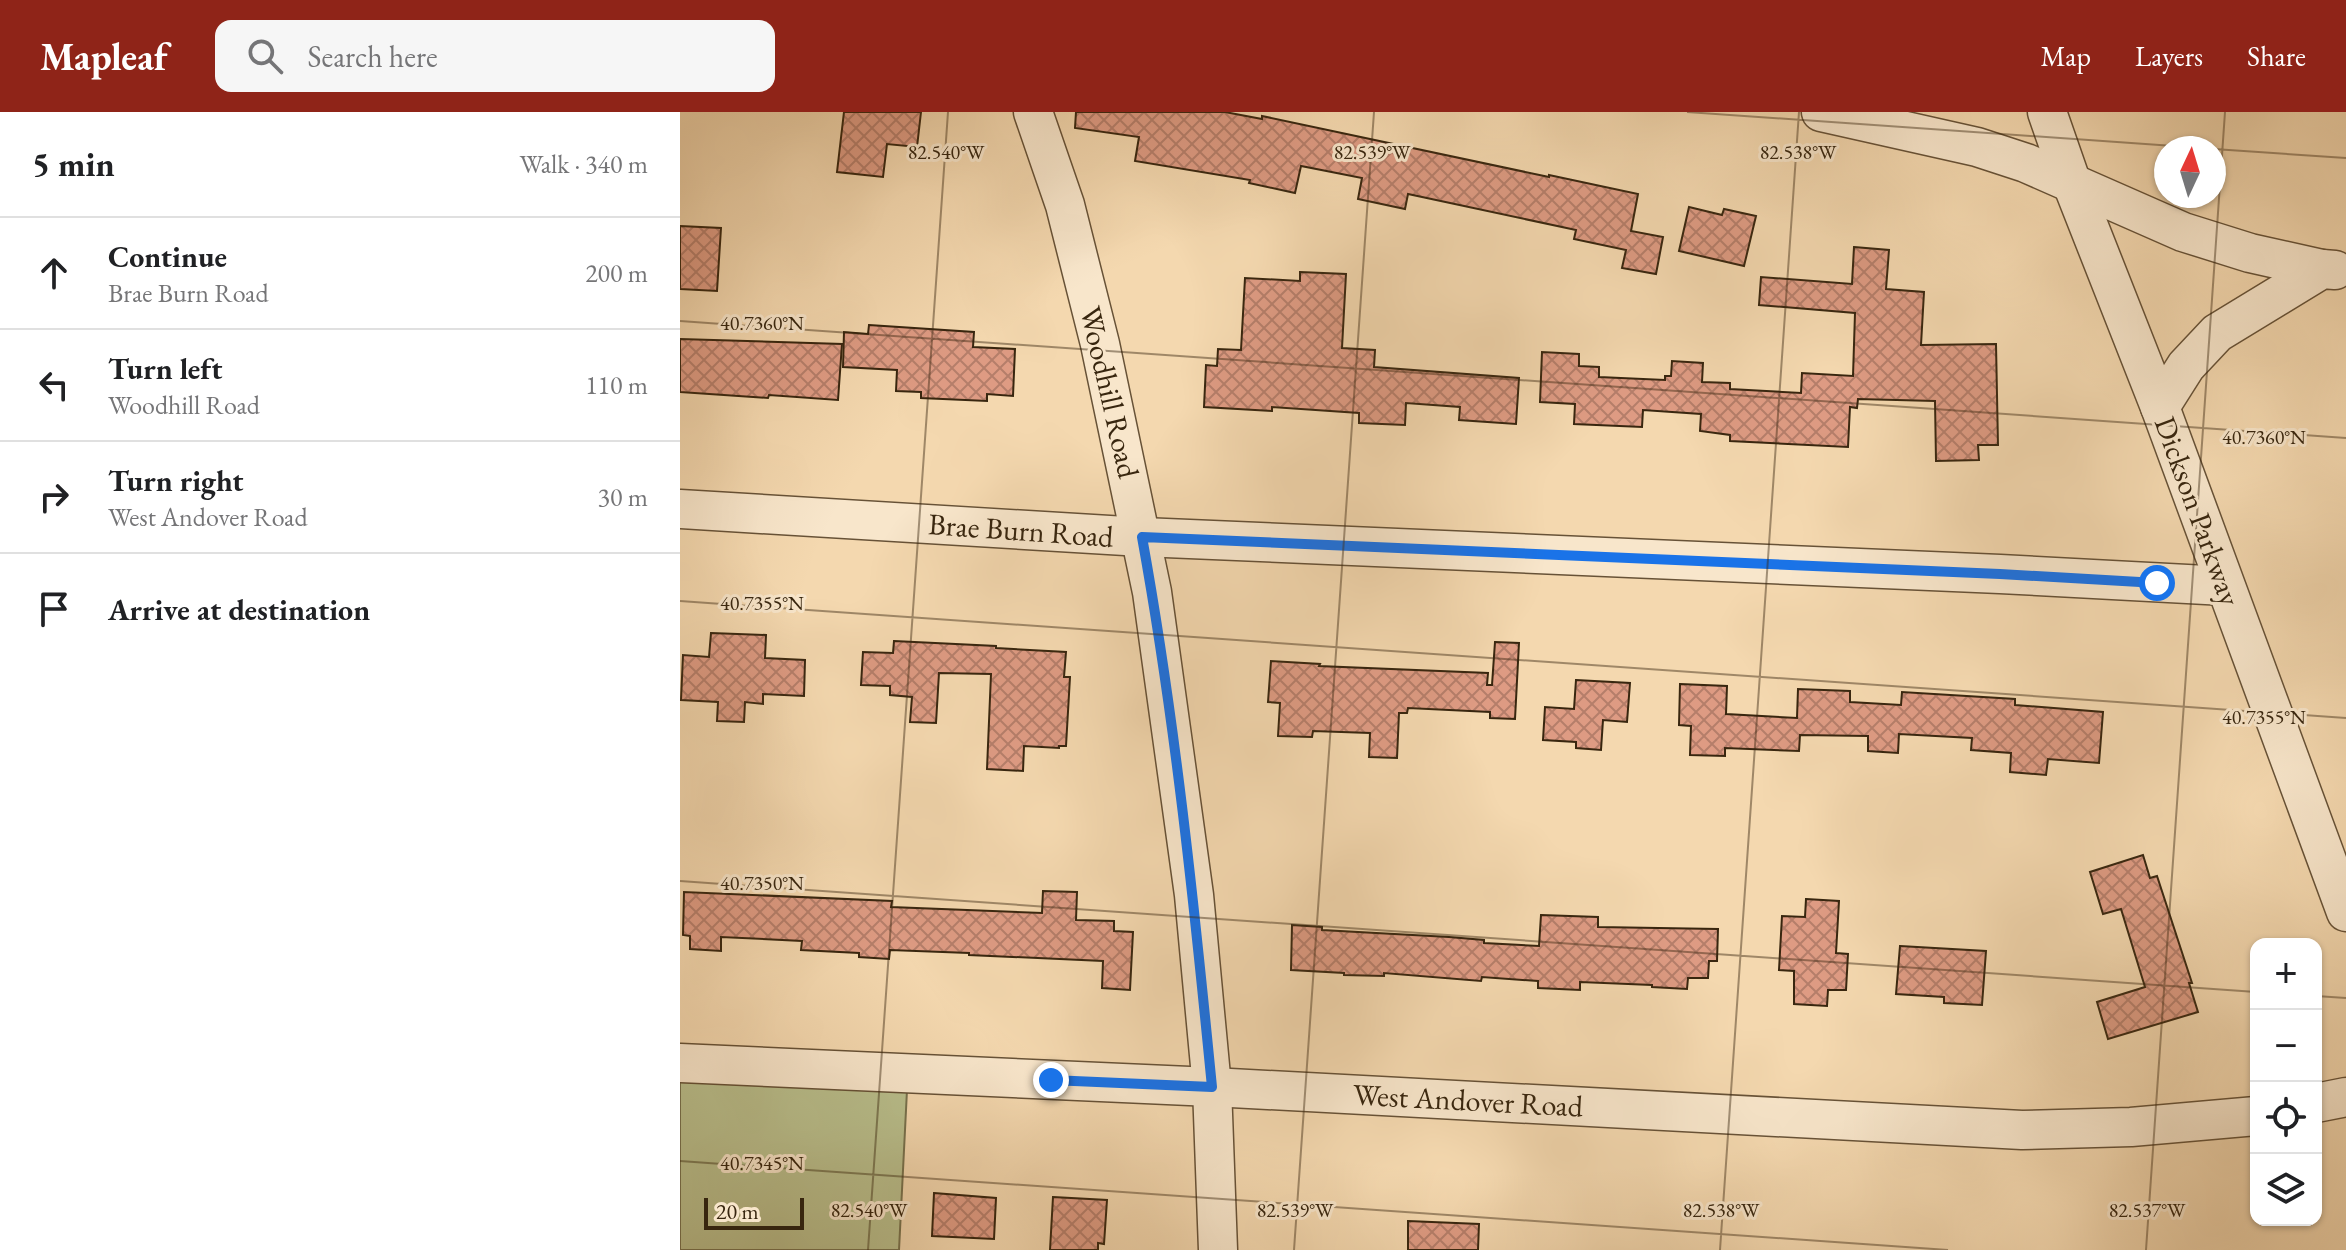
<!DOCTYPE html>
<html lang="en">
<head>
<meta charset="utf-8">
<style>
	body { margin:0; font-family:"EB Garamond",serif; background:#f6f6f6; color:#202124 }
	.controls { position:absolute; right:24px; bottom:24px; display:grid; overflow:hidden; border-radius:16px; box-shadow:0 2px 6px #0004 }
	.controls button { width:72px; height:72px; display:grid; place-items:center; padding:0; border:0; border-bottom:2px solid #e0e0e0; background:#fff; color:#202124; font:40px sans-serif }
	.compass { position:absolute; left:1474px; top:24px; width:72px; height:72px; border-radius:50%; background:#fff; box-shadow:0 2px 6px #0004; rotate:4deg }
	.scale { position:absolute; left:24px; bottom:20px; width:100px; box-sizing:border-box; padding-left:8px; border:4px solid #38260f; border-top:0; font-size:22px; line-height:28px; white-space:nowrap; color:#38260f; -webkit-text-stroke:6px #f8e6cb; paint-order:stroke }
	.stop { position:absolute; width:24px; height:24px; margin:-18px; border:6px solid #1a73e8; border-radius:50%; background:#fff }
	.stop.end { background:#1a73e8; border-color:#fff; box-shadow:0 2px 8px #0008 }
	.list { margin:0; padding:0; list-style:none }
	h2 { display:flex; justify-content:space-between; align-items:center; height:104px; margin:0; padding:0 32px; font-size:34px }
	h2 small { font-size:26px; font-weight:400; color:#757577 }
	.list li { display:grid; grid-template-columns:52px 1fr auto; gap:24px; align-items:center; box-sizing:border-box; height:112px; padding:0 32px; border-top:2px solid #e0e0e0 }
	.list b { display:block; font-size:30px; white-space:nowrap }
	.list p { margin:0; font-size:26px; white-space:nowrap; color:#757577 }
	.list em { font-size:26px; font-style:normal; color:#757577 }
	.icon { flex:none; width:44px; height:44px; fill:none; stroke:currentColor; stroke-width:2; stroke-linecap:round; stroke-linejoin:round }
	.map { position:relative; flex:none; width:1666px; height:1138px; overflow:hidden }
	header { display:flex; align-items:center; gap:48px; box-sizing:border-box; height:112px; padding:0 40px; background:#8f2418; color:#fff }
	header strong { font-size:38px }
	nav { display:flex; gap:44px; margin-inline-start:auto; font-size:28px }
	.search { width:560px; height:72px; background:#f6f6f6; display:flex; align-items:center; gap:20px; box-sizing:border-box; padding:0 28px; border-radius:16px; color:#757577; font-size:30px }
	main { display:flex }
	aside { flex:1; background:#fff }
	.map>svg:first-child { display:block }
	.park { fill:#b9bf8d; stroke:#78724e; stroke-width:2 }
	.building { fill:url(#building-cross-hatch); stroke:#38260f; stroke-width:2 }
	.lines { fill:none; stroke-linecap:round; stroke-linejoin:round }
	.street-casing { stroke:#675237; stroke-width:41 }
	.street { stroke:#f8e6cb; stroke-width:38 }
	.route { stroke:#1a73e8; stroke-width:10 }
	.ticks { fill:none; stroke:#38260f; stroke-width:2; stroke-opacity:0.45 }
	.labels { text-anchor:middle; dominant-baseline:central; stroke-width:6; stroke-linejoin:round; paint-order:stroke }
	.street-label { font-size:30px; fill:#38260f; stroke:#f8e6cb }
	.ticks-label { font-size:20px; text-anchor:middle; fill:#38260f; stroke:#f8e6cb; stroke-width:6; stroke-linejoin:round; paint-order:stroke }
</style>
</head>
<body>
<header>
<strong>Mapleaf</strong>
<div class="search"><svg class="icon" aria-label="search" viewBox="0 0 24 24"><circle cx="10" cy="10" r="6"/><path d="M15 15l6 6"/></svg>Search here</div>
<nav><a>Map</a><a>Layers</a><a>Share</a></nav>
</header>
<main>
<aside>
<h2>5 min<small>Walk · 340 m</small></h2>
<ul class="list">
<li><svg class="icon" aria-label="ahead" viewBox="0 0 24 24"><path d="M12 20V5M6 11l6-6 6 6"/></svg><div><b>Continue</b><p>Brae Burn Road</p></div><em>200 m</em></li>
<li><svg class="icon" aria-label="left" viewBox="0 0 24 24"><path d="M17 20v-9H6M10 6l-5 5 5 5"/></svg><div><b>Turn left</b><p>Woodhill Road</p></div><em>110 m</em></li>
<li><svg class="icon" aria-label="right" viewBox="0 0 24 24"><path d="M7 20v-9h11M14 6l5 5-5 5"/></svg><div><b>Turn right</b><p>West Andover Road</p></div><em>30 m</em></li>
<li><svg class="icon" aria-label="arrive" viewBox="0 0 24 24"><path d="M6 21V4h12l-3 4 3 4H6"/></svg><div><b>Arrive at destination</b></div></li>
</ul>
</aside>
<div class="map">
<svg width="1666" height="1138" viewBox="0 0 1666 1138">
	<defs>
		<pattern id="building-cross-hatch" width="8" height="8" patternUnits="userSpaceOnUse" patternTransform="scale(2)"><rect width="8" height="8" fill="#de9b83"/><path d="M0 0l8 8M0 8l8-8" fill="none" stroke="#b57e6a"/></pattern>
	</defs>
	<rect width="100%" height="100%" fill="#f4d8af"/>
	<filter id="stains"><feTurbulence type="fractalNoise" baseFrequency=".0025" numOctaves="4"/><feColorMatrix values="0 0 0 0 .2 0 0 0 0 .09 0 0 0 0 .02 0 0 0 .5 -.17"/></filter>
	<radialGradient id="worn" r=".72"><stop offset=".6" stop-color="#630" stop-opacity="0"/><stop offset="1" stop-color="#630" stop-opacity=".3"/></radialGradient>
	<path class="park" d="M 0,968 L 227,978 L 219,1138 L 0,1138 Z"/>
	<g class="building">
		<path d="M 164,0 L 241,0 L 237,35 L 207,32 L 203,65 L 157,60 Z"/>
		<path d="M 396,0 L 545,0 L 582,7 L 582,4 L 869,65 L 869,63 L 958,82 L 951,119 L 983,125 L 976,162 L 942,156 L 946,138 L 894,127 L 896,118 L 728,82 L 725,97 L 678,87 L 682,66 L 621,54 L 615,81 L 569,71 L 570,68 L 455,49 L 459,25 L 395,16 Z"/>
		<path d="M 1009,95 L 1042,103 L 1044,97 L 1076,104 L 1064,154 L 999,139 Z"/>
		<path d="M 0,114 L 41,116 L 37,179 L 0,177 Z"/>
		<path d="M 1174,135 L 1209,138 L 1206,177 L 1244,180 L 1241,233 L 1316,232 L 1318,333 L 1298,333 L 1299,348 L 1256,349 L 1255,289 L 1178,287 L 1177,296 L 1170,295 L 1168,335 L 1050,329 L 1050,323 L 1020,319 L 1021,302 L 963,298 L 962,315 L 894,312 L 895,292 L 860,290 L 862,240 L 899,242 L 899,254 L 919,255 L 919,265 L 985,268 L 985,264 L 991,264 L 992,249 L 1023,251 L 1022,270 L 1050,271 L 1050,277 L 1121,281 L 1122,261 L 1173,264 L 1175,201 L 1079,193 L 1081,165 L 1172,172 Z"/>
		<path d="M 620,160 L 666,162 L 662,236 L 695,238 L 694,255 L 839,266 L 836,312 L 779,308 L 780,295 L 726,291 L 725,313 L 679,311 L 679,301 L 592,295 L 592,299 L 524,295 L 526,253 L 537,254 L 538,237 L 561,238 L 565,166 L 620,169 Z"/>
		<path d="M 189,213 L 294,220 L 293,235 L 335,237 L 333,284 L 307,282 L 307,289 L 241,286 L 241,280 L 216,279 L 217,258 L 163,255 L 164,220 L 188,222 Z"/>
		<path d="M 0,227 L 162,232 L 158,288 L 89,283 L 88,286 L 0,280 Z"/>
		<path d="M 31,521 L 86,523 L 85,546 L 125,548 L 124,584 L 83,582 L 83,592 L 65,590 L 64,610 L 37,609 L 38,590 L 1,588 L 3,543 L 29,545 Z"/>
		<path d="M 214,529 L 316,534 L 316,536 L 386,540 L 384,565 L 390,565 L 386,634 L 379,634 L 379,636 L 344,634 L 343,659 L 307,657 L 311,562 L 259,561 L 256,611 L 230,610 L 232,585 L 210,583 L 210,574 L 181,573 L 183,540 L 213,541 Z"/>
		<path d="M 815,530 L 839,531 L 835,607 L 810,606 L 810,600 L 728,596 L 727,601 L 719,601 L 717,646 L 689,645 L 690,621 L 633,619 L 632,625 L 598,624 L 600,591 L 588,590 L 591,549 L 640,552 L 639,554 L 808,561 L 807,573 L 812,573 Z"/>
		<path d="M 896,568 L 950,571 L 947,610 L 923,608 L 921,638 L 896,636 L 896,630 L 863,628 L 865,595 L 894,597 Z"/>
		<path d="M 1000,572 L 1047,574 L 1046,602 L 1117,606 L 1118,577 L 1170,579 L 1170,590 L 1221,593 L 1222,580 L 1335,587 L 1335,593 L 1423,600 L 1419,651 L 1368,647 L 1366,663 L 1330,660 L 1331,641 L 1291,638 L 1292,626 L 1219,622 L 1218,641 L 1188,639 L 1188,624 L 1120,623 L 1119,639 L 1045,636 L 1045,644 L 1010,643 L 1011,614 L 999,613 Z"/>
		<path d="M 1463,743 L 1470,766 L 1477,764 L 1512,871 L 1509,871 L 1518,900 L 1428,927 L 1417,890 L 1465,875 L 1441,797 L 1423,802 L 1410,760 Z"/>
		<path d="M 363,779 L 397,780 L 396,808 L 434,809 L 434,819 L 453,820 L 450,878 L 422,876 L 423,849 L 289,843 L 289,841 L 210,838 L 209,847 L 179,845 L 179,841 L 121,838 L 122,829 L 41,825 L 41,839 L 10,837 L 10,824 L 3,823 L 4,780 L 212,789 L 211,795 L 362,801 Z"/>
		<path d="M 1126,787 L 1159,789 L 1156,841 L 1168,842 L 1166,878 L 1148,878 L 1147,894 L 1114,892 L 1114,859 L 1099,858 L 1102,804 L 1125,805 Z"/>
		<path d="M 861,803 L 918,805 L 918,815 L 1038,817 L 1037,849 L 1029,849 L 1028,866 L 1008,866 L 1007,877 L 972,875 L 972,873 L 900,870 L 900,878 L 858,876 L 858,869 L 802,865 L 801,869 L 704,861 L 704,864 L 664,863 L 664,861 L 611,858 L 612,813 L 642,815 L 642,818 L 769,825 L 804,828 L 804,831 L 859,834 Z"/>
		<path d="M 1220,834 L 1306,839 L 1302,893 L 1264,891 L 1264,885 L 1216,882 Z"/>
		<path d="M 254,1081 L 316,1086 L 314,1127 L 252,1124 Z"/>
		<path d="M 373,1085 L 427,1088 L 424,1132 L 418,1131 L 418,1138 L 370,1138 Z"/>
		<path d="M 728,1109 L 799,1112 L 798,1138 L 728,1138 Z"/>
	</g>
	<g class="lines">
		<defs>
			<g id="street">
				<path d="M 353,0 L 385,93 L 420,232 L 472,480 L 514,783 L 532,975 L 538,1138"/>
				<path d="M 1141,0 L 1297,35 L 1346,51 L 1503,120 L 1570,141 L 1642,157"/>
				<path d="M 1367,0 L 1391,69 L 1480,295 L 1666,800"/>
				<path d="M 1480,295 L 1506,254 L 1537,221 L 1642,157 L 1655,158"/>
				<path d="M 0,397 L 462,425 L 1320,462 L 1545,474"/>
				<path d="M 0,951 L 532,975 L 1342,1018 L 1451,1015 L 1576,1004"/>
				<path d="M 1636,991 L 1666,985"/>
			</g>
		</defs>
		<use href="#street" class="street-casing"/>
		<use href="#street" class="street"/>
	</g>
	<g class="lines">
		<path class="route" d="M 371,968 L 532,975 C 514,791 495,607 462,425 L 1320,462 L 1477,471"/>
	</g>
	<path class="ticks" d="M 1007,0 L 1522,36M 1534,37 L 1666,46M 0,209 L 1666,326M 0,489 L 1666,606M 0,769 L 1576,880M 1636,884 L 1666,886M 0,1049 L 1268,1138M 188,1138 L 268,0M 614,1138 L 694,0M 1040,1138 L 1119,0M 1466,1138 L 1545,0"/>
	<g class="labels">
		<g class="street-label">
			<text transform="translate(430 280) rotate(77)">Woodhill Road</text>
			<text transform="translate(1518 399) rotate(70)">Dickson Parkway</text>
			<text transform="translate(341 418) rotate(4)">Brae Burn Road</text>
			<text transform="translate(788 988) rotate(3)">West Andover Road</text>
		</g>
	</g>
	<g class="ticks-label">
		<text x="266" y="47">82.540°W</text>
		<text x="692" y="47">82.539°W</text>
		<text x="1118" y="47">82.538°W</text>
		<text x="82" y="218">40.7360°N</text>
		<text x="1584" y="332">40.7360°N</text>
		<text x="82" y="498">40.7355°N</text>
		<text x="1584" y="612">40.7355°N</text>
		<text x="82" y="778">40.7350°N</text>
		<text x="82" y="1058">40.7345°N</text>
		<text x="189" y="1105">82.540°W</text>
		<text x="615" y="1105">82.539°W</text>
		<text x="1041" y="1105">82.538°W</text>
		<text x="1467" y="1105">82.537°W</text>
	</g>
	<rect width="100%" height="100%" filter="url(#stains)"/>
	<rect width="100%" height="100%" fill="url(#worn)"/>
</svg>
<div class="controls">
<button>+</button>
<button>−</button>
<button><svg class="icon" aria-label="locate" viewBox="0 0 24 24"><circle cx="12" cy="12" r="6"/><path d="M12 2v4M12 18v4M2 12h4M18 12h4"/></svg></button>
<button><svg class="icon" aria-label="layers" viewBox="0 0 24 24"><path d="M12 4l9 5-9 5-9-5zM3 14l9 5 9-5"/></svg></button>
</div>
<svg class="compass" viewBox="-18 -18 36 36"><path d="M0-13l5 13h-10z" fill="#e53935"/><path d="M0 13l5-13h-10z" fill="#757577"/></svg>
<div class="scale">20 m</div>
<div class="stop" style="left:1477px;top:471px"></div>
<div class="stop end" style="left:371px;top:968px"></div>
</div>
</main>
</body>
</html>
